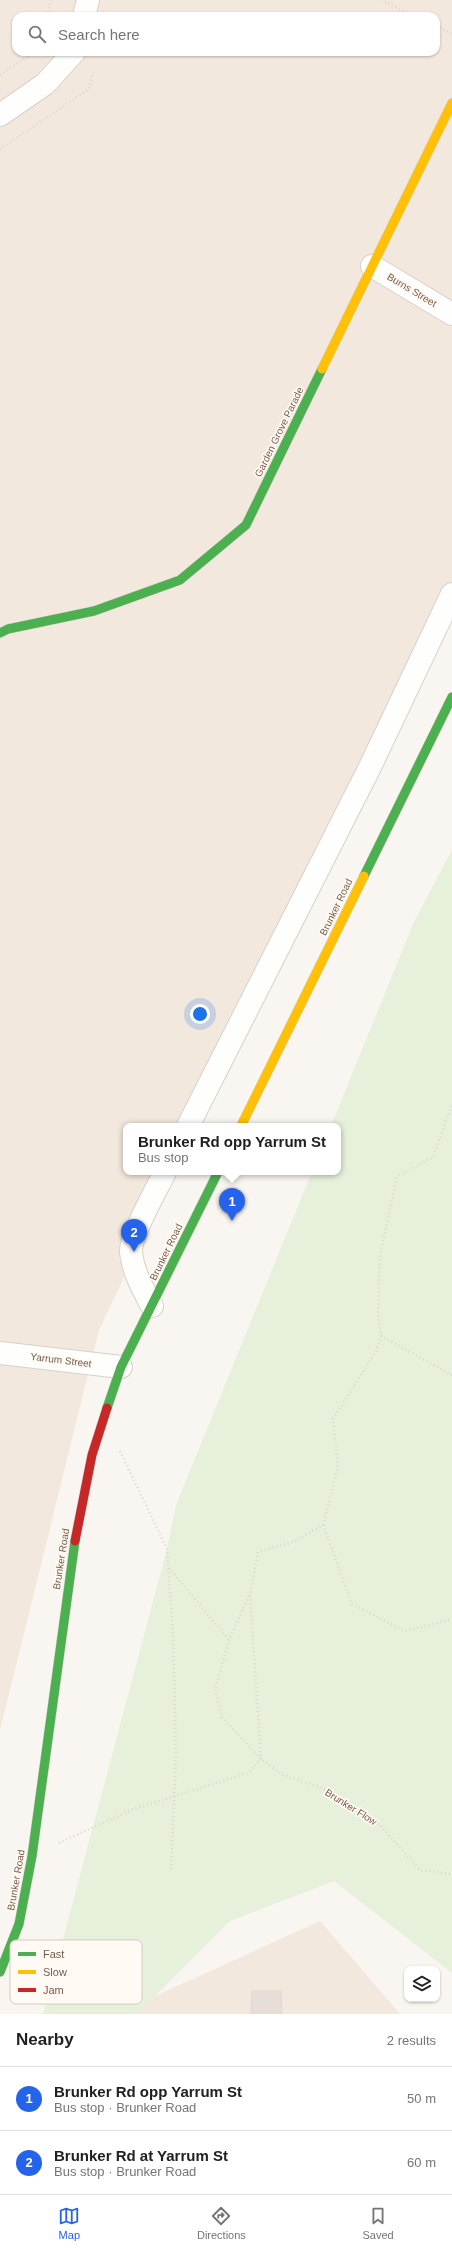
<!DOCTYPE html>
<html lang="en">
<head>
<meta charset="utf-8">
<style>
	body { margin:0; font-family:Arial,sans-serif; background:#f2f2f2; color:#202124 }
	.controls { position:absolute; right:12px; bottom:12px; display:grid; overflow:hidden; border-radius:8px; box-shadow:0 1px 3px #0004 }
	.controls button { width:36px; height:36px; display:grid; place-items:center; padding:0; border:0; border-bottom:1px solid #e0e0e0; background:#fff; color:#202124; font:20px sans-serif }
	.you { position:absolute; left:200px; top:1014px; width:14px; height:14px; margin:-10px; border:3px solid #fff; border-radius:50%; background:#1a73e8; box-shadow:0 0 0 6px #1a73e833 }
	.badge { display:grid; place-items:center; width:26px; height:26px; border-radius:50%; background:#2563eb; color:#fff; font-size:13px; font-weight:700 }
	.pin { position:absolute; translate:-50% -33px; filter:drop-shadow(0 1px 2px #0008) }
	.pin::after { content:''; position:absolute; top:21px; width:14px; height:12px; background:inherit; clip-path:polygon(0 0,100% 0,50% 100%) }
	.popup { position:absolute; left:123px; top:1123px; width:218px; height:52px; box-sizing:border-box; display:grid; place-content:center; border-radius:8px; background:#fff; filter:drop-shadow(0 1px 3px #0005); font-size:13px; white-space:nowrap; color:#757577 }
	.popup b { font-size:15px; color:#202124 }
	.popup::after { content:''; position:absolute; left:50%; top:100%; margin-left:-8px; border:8px solid transparent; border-top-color:#fff }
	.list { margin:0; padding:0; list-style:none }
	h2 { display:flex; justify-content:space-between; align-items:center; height:52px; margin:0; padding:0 16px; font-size:17px }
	h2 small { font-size:13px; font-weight:400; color:#757577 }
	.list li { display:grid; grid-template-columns:26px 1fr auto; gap:12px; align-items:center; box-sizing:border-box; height:64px; padding:0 16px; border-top:1px solid #e0e0e0 }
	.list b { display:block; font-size:15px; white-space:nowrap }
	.list p { margin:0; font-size:13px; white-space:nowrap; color:#757577 }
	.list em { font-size:13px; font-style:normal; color:#757577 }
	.icon { flex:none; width:22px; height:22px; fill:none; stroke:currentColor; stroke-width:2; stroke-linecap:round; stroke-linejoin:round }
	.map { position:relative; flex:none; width:452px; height:2014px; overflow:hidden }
	.search { position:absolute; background:#fff; box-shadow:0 1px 3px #0004; left:12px; right:12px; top:12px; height:44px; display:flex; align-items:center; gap:10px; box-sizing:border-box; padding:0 14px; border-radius:12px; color:#757577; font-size:15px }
	.sheet { height:180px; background:#fff }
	nav { display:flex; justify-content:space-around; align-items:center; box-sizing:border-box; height:56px; border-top:1px solid #e0e0e0; background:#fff; font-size:11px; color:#757577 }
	nav a { display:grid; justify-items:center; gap:2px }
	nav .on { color:#2563eb }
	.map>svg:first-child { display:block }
	.residential { fill:#f2e8de; fill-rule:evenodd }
	.green { fill:#e7f0db }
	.building { fill:#e6ded7; stroke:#e2d8d2 }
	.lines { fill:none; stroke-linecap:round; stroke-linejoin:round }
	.street-casing { stroke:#d7d1cb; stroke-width:24 }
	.fast-casing { stroke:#d9d2cb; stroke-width:10 }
	.slow-casing { stroke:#d9d2cb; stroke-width:10 }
	.jam-casing { stroke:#d9d2cb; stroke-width:10 }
	.path { stroke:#dcd5d0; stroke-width:2.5; stroke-dasharray:1 3; stroke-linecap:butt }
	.street { stroke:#fefefd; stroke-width:22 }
	.fast { stroke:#4caf50; stroke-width:9 }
	.slow { stroke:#ffc107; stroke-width:9 }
	.jam { stroke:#c62828; stroke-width:9 }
	.labels { text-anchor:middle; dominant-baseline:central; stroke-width:3.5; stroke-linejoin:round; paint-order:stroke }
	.street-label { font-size:10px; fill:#7a5c4d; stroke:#fffaf3 }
	.key { fill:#fffaf3; stroke:#d7cbc1; stroke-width:1 }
	.key-label { font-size:11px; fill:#7a5c4d }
</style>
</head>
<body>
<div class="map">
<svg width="452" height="2014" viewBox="0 0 452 2014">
	<rect width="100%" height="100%" fill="#f9f5f0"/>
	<g class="residential">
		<path d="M 0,0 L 452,0 L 452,588 L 196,1126 L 126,1126 L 126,1172 L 174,1172 L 99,1330 L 0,1730 ZM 16,16 L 436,16 L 436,52 L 16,52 Z"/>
		<path d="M 320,1921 L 400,2014 L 116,2014 Z"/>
	</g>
	<path class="green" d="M 452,850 L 452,1973 L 334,1881 L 230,1921 L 137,2014 L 43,2014 L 167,1549 L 176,1505 L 312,1172 L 338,1172 L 338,1126 L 331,1126 L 414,922 Z"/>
	<path class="building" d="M 252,1991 L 281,1991 L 282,2014 L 251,2014 Z"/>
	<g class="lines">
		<defs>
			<g id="street">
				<path d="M 84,16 L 88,0"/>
				<path d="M 0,115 L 45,84 L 74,52"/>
				<path d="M 372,266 L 452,314"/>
				<path d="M 188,1126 L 370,767 L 452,594"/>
				<path d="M 152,1306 C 143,1289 133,1272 131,1252 C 130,1235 157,1189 165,1172"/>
				<path d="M 0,1353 L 121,1367"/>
			</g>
			<g id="fast">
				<path d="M 0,633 L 8,629 L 94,611 L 180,580 L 246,525 L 322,369"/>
				<path d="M 364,876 L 452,697"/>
				<path d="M 107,1408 L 121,1367 L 218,1172"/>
				<path d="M 0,1972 L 19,1924 L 32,1856 L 75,1541"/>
			</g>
			<g id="slow">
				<path d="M 322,369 L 452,103"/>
				<path d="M 241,1126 L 364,876"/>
			</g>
			<path id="jam" d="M 75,1541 L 92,1455 L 107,1408"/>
		</defs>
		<use href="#street" class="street-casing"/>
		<use href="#fast" class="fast-casing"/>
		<use href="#slow" class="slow-casing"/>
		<use href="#jam" class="jam-casing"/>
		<g class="path">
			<path d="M 381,0 L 414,16"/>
			<path d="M 47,16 L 51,0"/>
			<path d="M 436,26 L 452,34"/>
			<path d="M 0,75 L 35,52"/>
			<path d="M 0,149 L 89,89 L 94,70"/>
			<path d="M 381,1336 L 452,1375"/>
			<path d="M 120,1451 L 167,1549 L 173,1632 L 176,1755 L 171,1869"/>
			<path d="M 323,1525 L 352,1604 L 405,1631 L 452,1619"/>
			<path d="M 169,1568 L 229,1640"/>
			<path d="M 249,1596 L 229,1640 L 215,1689 L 222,1717 L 261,1759 L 283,1775 L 320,1787 L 380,1825 L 420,1870 L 452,1874"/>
			<path d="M 59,1843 L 131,1810 L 248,1773 L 261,1759 L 250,1595 L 258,1552 L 293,1542 L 323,1525 L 338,1466 L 333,1419 L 376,1351 L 381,1336 L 378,1312 L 380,1254 L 397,1177 L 433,1157 L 452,1105"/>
		</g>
		<use href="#street" class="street"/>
		<use href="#fast" class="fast"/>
		<use href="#slow" class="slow"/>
		<use href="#jam" class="jam"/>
	</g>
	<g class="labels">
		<g class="street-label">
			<text transform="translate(412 290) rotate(31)">Burns Street</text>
			<text transform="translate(279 432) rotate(-64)">Garden Grove Parade</text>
			<text transform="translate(336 907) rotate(-64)">Brunker Road</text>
			<text transform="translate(166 1252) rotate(-64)">Brunker Road</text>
			<text transform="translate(61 1360) rotate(7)">Yarrum Street</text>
			<text transform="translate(61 1559) rotate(-81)">Brunker Road</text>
			<text transform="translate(351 1807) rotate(32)">Brunker Flow</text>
			<text transform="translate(16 1880) rotate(-80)">Brunker Road</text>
		</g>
	</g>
	<rect x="10" y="1940" width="132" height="64" rx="6" class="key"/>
	<rect x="18" y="1952" width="18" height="4" fill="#4caf50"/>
	<rect x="18" y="1970" width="18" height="4" fill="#ffc107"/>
	<rect x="18" y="1988" width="18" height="4" fill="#c62828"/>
	<g class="key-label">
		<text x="43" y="1958">Fast</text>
		<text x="43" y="1976">Slow</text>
		<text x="43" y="1994">Jam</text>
	</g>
</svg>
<div class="controls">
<button><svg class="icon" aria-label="layers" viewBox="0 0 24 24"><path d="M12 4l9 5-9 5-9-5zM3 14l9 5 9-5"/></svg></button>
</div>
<div class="you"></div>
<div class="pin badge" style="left:232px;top:1221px">1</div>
<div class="popup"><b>Brunker Rd opp Yarrum St</b>Bus stop</div>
<div class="pin badge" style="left:134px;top:1252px">2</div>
<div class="search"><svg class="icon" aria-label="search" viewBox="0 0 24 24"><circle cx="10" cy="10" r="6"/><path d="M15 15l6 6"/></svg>Search here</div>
</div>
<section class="sheet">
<h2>Nearby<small>2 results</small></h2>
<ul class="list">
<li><span class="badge">1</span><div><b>Brunker Rd opp Yarrum St</b><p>Bus stop · Brunker Road</p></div><em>50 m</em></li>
<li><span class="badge">2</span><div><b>Brunker Rd at Yarrum St</b><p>Bus stop · Brunker Road</p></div><em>60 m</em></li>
</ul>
</section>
<nav>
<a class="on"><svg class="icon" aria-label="map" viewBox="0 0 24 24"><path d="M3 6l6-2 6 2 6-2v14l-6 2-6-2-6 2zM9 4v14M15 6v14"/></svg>Map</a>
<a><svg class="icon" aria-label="directions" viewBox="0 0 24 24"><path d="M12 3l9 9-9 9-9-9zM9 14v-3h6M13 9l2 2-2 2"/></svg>Directions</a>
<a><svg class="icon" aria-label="saved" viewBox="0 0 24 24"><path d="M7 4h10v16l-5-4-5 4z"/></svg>Saved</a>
</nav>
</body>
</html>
